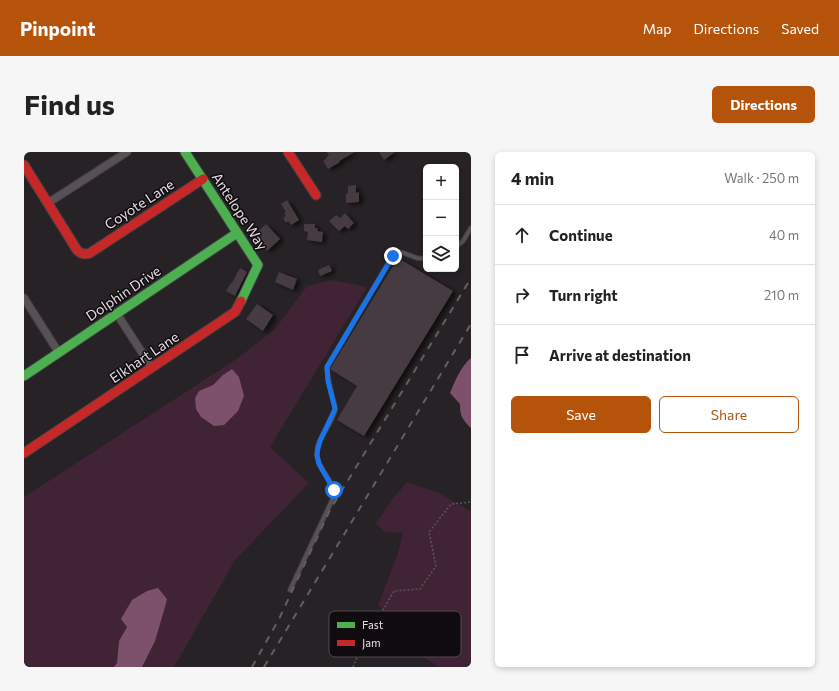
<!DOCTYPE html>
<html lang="en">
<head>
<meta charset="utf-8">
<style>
	body { margin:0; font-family:Commissioner,sans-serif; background:#f6f6f6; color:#222 }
	.controls { position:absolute; right:12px; top:12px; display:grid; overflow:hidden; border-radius:6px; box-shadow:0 2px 6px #0003 }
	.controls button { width:36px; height:36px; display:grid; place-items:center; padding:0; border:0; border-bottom:1px solid #e0e0e0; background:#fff; color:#222; font:20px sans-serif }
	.stop { position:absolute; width:12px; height:12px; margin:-9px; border:3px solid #1a73e8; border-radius:50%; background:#fff }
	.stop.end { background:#1a73e8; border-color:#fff; box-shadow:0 1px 4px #0008 }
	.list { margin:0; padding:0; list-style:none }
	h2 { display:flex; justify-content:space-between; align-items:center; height:52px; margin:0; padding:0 16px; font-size:17px }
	h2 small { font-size:13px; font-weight:400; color:#767676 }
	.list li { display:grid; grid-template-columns:26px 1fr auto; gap:12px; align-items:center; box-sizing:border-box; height:60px; padding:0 16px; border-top:1px solid #e0e0e0 }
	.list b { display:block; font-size:15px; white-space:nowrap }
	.list em { font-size:13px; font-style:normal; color:#767676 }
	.actions { display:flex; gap:8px; padding:12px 16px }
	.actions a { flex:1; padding:9px 0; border:1px solid #b45309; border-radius:6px; text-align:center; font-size:14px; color:#b45309 }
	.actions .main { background:#b45309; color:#fff }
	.icon { flex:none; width:22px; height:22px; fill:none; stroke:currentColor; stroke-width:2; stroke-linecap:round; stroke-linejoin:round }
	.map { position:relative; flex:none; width:447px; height:515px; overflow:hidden; border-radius:6px }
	header { display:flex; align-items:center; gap:24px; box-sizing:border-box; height:56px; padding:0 20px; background:#b45309; color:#fff }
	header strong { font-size:19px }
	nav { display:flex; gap:22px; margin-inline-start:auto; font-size:14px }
	.intro { display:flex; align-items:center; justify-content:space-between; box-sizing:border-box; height:96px; padding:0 24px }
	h1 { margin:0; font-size:28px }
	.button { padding:10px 18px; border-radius:6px; background:#b45309; color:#fff; font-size:14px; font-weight:700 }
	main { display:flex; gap:24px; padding:0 24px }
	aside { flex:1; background:#fff; border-radius:6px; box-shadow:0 2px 6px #0003 }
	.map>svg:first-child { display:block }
	.green { fill:#402335 }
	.water { fill:#7d506b }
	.building { fill:#463b42; filter:url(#shadow) }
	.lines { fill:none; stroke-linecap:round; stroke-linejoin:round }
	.lane-casing { stroke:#433e41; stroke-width:5.5 }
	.street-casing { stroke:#433e41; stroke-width:9 }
	.fast-casing { stroke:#433e41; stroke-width:11 }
	.jam-casing { stroke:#433e41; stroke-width:11 }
	.path { stroke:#5b5759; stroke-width:1.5; stroke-dasharray:2 2; stroke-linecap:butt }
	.lane { stroke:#575155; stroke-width:3.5 }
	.street { stroke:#575155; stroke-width:7 }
	.fast { stroke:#4caf50; stroke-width:9 }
	.jam { stroke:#c62828; stroke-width:9 }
	.rail { stroke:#635f61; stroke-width:2; stroke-dasharray:7 7; stroke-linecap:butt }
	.route { stroke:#1a73e8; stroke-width:5 }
	.labels { text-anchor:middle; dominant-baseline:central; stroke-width:3; stroke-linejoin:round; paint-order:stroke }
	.street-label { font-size:14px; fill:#e7dfe4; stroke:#100b0e }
	.key { fill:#100b0e; stroke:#504b4e; stroke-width:1 }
	.key-label { font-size:11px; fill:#e7dfe4 }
</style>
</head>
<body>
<header>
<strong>Pinpoint</strong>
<nav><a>Map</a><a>Directions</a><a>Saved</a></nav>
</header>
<div class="intro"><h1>Find us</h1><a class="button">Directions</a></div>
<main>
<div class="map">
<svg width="447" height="515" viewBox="0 0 447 515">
	<defs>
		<filter id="shadow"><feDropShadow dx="4" dy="2" stdDeviation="2" flood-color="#0009"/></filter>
	</defs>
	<rect width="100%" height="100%" fill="#272225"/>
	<g class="green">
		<path d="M 309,128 L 343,135 L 246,295 L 285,331 L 211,408 L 150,515 L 0,515 L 0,345 L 211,208 L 251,177 L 283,134 Z"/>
		<path d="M 383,330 L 415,341 L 447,359 L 447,515 L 415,515 L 401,506 L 374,475 L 354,453 L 373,404 L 379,381 L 360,380 L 352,371 L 367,349 Z"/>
	</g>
	<g class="water">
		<path d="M 447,206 L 447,276 C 438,267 436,264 436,252 L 426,241 C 431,229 437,214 447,206 Z"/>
		<path d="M 208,217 L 215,225 L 220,244 L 214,259 L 200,273 L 190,274 L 177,265 L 172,257 L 171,246 L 175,239 L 189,233 L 199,223 Z"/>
		<path d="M 134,436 L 143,447 L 141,455 L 131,489 L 118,515 L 90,515 L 93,511 L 95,489 L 103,475 L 97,467 L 108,448 L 123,439 Z"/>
	</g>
	<g class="building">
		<path d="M 303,0 L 331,0 L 315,9 L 316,10 L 304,17 L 299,9 L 303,6 L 303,5 L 305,3 Z"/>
		<path d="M 355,0 L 371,0 L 360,8 Z"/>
		<path d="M 332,33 L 332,41 L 335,40 L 335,50 L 322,51 L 322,42 L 324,41 L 324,34 Z"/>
		<path d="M 263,48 L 275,68 L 267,73 L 264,69 L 262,71 L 259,66 L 262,64 L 260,61 L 262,60 L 257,52 Z"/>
		<path d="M 321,61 L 330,71 L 324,77 L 321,74 L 315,79 L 305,69 L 312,63 L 316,66 Z"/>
		<path d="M 242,72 L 256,87 L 243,99 L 229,84 Z"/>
		<path d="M 280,72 L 291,72 L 291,76 L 294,76 L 293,79 L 299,80 L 298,90 L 283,88 L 284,80 L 280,79 Z"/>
		<path d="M 374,106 L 429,139 L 340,284 L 313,268 L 333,234 L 306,217 Z"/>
		<path d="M 305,113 L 308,119 L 296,124 L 294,118 Z"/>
		<path d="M 216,116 L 223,120 L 211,144 L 202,139 L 207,131 L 208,131 Z"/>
		<path d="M 255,120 L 273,127 L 269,138 L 251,130 Z"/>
		<path d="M 233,152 L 249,163 L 239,179 L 222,167 Z"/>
	</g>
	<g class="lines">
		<defs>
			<g id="lane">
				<path d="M 432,95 L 439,89 L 447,76"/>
				<path d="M 266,438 L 310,344 C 311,329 295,319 293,304 C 291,287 308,274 311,258 C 312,253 309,248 308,243 C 306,234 303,225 303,215 L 369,103 L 374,100 L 377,100 L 393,106 L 402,107"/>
			</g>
			<g id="street">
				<path d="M 24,51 L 103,0"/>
				<path d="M 0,146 L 35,201"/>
				<path d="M 93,162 L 128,216"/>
			</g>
			<g id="fast">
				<path d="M 161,0 L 234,113 L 217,149"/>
				<path d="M 0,224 L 213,81"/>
			</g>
			<g id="jam">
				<path d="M 264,0 L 292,43"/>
				<path d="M 0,13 L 53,98 C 57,102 61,103 66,101 L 179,27"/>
				<path d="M 0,301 L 211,160 L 217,149"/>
			</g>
		</defs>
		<use href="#lane" class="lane-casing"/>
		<use href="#street" class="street-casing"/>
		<use href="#fast" class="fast-casing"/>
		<use href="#jam" class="jam-casing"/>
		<path class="path" d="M 329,515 L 336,498 L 370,439 L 396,437 L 412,414 L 405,380 L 427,352 L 447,350"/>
		<use href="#lane" class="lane"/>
		<use href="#street" class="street"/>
		<use href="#fast" class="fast"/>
		<use href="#jam" class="jam"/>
		<g class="rail">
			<path d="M 228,515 L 255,467 L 306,358 L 447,126"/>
			<path d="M 240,515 L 447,172"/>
		</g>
	</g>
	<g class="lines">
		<path class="route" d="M 310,338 L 295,312 L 293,303 L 294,296 L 296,289 L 311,257 L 304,229 L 303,215 L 369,104"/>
	</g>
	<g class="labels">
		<g class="street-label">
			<text transform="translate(115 52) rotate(-33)">Coyote Lane</text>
			<text transform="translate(216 59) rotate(57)">Antelope Way</text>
			<text transform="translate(99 141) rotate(-34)">Dolphin Drive</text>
			<text transform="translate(120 205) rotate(-34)">Elkhart Lane</text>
		</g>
	</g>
	<rect x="305" y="459" width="132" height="46" rx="6" class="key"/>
	<rect x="313" y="470" width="18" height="6" fill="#4caf50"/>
	<rect x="313" y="488" width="18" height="6" fill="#c62828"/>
	<g class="key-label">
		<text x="338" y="477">Fast</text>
		<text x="338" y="495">Jam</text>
	</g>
</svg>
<div class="controls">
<button>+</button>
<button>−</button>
<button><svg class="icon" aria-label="layers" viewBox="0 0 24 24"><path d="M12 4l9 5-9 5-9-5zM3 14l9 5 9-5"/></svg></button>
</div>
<div class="stop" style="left:310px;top:338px"></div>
<div class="stop end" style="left:369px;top:104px"></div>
</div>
<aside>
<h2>4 min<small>Walk · 250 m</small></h2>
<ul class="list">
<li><svg class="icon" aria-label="ahead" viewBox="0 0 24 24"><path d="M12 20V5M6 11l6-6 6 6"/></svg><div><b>Continue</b></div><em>40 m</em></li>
<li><svg class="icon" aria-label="right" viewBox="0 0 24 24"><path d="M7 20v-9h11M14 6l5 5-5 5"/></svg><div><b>Turn right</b></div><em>210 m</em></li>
<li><svg class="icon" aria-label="arrive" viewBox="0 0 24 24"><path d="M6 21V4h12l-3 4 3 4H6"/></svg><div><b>Arrive at destination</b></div></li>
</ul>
<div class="actions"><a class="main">Save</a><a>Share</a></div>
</aside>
</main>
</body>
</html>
